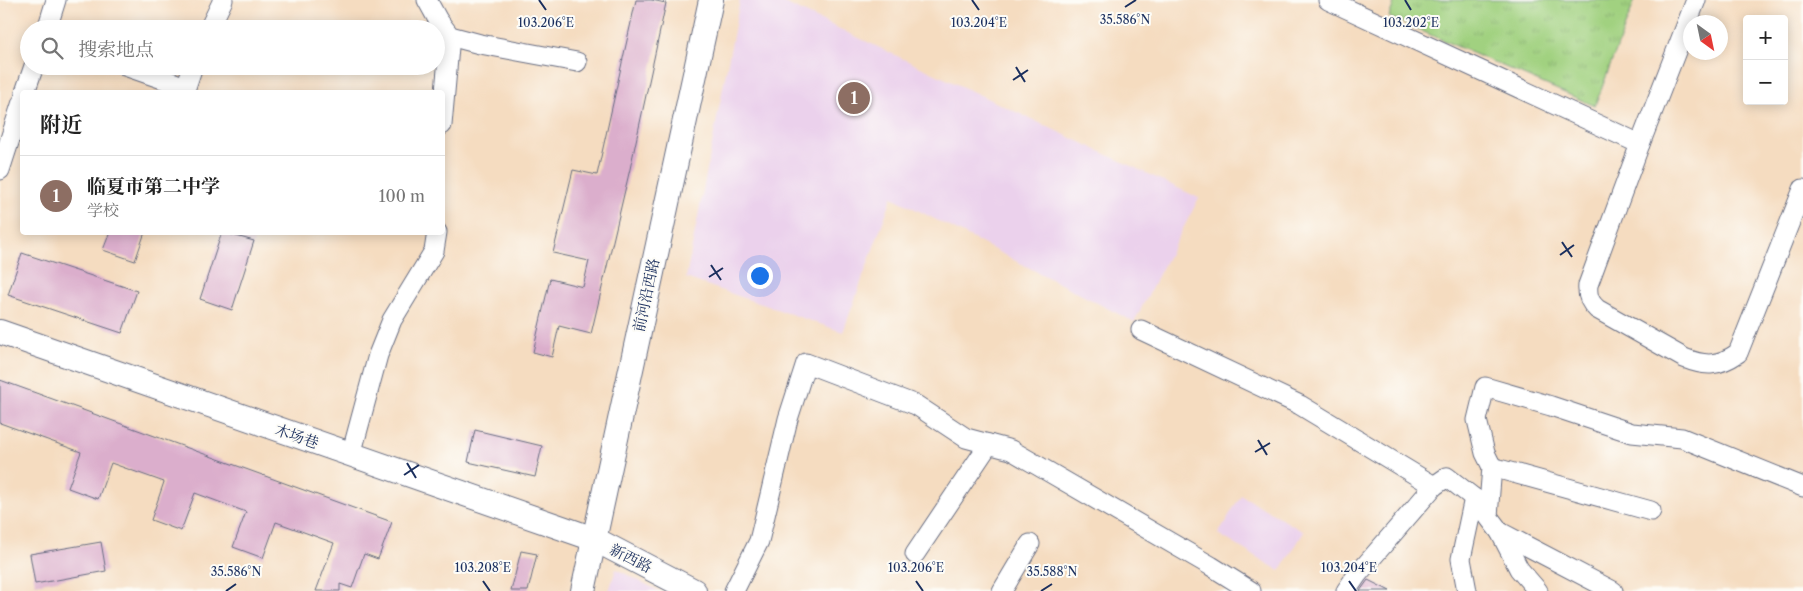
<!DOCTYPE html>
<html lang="zh">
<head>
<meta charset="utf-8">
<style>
	body { margin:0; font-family:"Libre Caslon Text","Noto Serif SC",serif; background:#f2f2f2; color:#222 }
	.controls { position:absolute; right:15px; top:15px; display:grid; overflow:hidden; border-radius:5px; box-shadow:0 2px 12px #0003 }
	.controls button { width:45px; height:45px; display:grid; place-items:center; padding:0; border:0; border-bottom:1px solid #e0e0e0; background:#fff; color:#222; font:25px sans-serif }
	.compass { position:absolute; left:1683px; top:15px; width:45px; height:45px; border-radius:50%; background:#fff; box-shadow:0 2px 12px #0003; rotate:147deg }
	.you { position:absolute; left:759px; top:275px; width:18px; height:18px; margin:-12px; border:4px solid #fff; border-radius:50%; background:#1a73e8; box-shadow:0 0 0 8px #1a73e833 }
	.badge { display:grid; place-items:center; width:32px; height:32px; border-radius:50%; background:#0f766e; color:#fff; font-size:16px; font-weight:700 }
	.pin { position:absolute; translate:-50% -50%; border:2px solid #fff; box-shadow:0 1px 5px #0006 }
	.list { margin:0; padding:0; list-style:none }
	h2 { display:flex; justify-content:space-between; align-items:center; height:65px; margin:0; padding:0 20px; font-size:21px }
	h2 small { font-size:16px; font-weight:400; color:#767676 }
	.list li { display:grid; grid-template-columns:32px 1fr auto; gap:15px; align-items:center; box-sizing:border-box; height:80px; padding:0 20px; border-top:1px solid #e0e0e0 }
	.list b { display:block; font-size:19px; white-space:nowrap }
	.list p { margin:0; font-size:16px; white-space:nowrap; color:#767676 }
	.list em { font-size:16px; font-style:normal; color:#767676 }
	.icon { flex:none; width:28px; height:28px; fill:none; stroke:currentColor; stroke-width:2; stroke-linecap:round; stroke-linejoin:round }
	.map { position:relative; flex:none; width:1803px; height:591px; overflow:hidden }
	.search { position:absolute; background:#fff; box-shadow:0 2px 12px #0003; left:20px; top:20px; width:425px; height:55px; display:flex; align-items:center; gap:12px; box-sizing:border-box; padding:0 18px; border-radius:28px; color:#767676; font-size:19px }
	.panel { position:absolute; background:#fff; box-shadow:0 2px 12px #0003; left:20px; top:90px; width:425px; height:145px; border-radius:5px }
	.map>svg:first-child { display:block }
	.built { fill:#ebd1ec }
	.park { fill:url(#park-tufts); stroke:#5e806f }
	.building { fill:#dbaecc }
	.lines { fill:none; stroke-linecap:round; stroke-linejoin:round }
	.minor-casing { stroke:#676c80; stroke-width:21 }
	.major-casing { stroke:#676c80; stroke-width:26 }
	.minor { stroke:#fff; stroke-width:19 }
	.major { stroke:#fff; stroke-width:24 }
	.ticks { fill:none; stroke:#1b2f5e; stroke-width:2 }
	.labels { text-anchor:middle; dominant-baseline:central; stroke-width:4; stroke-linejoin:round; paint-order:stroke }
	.street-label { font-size:15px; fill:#1b2f5e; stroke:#fdfcf7 }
	.ticks-label { font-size:12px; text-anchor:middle; fill:#1b2f5e; stroke:#fdfcf7; stroke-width:4; stroke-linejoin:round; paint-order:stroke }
</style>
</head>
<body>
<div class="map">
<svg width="1803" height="591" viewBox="0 0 1803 591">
	<defs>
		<pattern id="park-tufts" width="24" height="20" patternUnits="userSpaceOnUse" patternTransform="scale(1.25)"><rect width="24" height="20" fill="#a1d180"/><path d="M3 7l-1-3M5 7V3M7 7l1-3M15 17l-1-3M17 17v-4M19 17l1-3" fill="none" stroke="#8ab471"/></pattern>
	</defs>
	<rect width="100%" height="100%" fill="#fdfcf7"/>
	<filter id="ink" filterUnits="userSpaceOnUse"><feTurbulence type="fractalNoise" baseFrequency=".02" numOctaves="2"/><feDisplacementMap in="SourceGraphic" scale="10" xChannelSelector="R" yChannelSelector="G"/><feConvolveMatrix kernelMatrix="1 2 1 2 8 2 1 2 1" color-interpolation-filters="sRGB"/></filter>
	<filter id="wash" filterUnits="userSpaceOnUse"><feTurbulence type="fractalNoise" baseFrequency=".0096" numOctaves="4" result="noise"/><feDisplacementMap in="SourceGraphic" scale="20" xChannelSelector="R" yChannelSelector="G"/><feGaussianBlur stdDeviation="1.12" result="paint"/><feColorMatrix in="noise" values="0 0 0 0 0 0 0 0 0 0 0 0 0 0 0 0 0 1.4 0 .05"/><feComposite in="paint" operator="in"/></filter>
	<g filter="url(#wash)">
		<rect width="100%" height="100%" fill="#f5dcc0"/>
		<g class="built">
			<path d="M 740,0 L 778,0 L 1199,198 L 1134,322 L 892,197 L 843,332 L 686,278 Z"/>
			<path d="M 1241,495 L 1304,532 L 1280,571 L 1218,534 Z"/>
			<path d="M 616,569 L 659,591 L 609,591 Z"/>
		</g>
		<path class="park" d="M 1395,0 L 1635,0 L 1595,106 L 1389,17 Z"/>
		<g id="blocks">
			<g class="building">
				<path d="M 636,0 L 651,0 L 666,3 L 630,169 L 591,334 L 559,326 L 552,357 L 533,352 L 550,279 L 583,287 L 589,261 L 553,253 L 573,170 L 597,175 Z"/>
				<path d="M 110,232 L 145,232 L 135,261 L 103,250 Z"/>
				<path d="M 222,232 L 254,241 L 232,310 L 200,299 Z"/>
				<path d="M 22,253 L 137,291 L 122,333 L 8,295 Z"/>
				<path d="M 0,380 L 392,522 L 378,559 L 364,554 L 352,588 L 340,584 L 340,591 L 316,591 L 334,543 L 276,522 L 263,558 L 233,547 L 246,512 L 195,493 L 181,531 L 151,520 L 164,482 L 111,463 L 98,499 L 68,488 L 81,452 L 0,423 Z"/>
				<path d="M 475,430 L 542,446 L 535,477 L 468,462 Z"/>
				<path d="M 101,542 L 106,571 L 35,584 L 30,554 Z"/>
				<path d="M 521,551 L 537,554 L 528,591 L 511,591 Z"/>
				<path d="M 1368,580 L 1390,591 L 1360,591 Z"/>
			</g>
		</g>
	</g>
	<g filter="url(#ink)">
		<use href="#blocks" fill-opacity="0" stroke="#676c80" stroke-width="1"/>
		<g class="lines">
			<defs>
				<g id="minor">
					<path d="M 427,0 L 438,20 L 450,36 L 480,44 L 577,62"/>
					<path d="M 1328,0 L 1640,144"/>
					<path d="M 1696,0 L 1640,144 L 1588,285 C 1587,295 1589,302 1597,309 L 1684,358 C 1706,367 1719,366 1738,353 L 1803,189"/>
					<path d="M 47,29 L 56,0"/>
					<path d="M 209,29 L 223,0"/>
					<path d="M 125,66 L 186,87 L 193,66"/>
					<path d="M 25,92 L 34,66"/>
					<path d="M 442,125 L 450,36"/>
					<path d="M 0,170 L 22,102"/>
					<path d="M 1141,330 L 1300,405 L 1434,486"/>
					<path d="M 351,455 L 378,355 L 392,320 L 434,251 L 437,232"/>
					<path d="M 1492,467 L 1651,511"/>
					<path d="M 1488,516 L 1492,467 L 1485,453 L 1477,420 L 1485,387 L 1551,406 L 1632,433 L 1682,438 L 1803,487"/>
					<path d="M 1500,532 L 1613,591"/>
					<path d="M 915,554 L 989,444"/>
					<path d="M 734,591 L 759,541 L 788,419 L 806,363 L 916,405 L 966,438 L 1011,450 L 1211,566 L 1251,591"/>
					<path d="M 1002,591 L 1030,544"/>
					<path d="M 1346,591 L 1357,575 L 1434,486 L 1447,477 L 1474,498 L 1500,532 L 1519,569 L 1538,591"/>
					<path d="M 1467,591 L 1461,559 L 1474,498"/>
				</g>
				<g id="major">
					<path d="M 0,332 L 594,539 L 694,591"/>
					<path d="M 583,591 L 711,0"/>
				</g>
			</defs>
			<use href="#minor" class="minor-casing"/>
			<use href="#major" class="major-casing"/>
			<use href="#minor" class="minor"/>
			<use href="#major" class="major"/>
		</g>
	</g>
	<path class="ticks" d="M 539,0 L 546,10M 972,0 L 979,10M 1405,0 L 1411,10M 1125,7 L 1136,0M 1016,67 L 1025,82M 1013,80 L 1028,70M 1562,242 L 1572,257M 1560,255 L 1574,245M 711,265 L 721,280M 709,277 L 723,268M 1258,440 L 1267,455M 1255,452 L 1270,443M 407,463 L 416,478M 404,475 L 419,465M 483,581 L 490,591M 916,581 L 923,591M 1349,581 L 1356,591M 226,591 L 236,584M 1041,591 L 1052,584"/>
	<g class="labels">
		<g class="street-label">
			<text transform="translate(646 295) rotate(-78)">前河沿西路</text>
			<text transform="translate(297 436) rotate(19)">木场巷</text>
			<text transform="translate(631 558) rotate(27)">新西路</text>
		</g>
	</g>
	<g class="ticks-label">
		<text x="1125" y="24">35.586°N</text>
		<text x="546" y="27">103.206°E</text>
		<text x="1411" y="27">103.202°E</text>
		<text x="979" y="27">103.204°E</text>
		<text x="483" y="572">103.208°E</text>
		<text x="916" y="572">103.206°E</text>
		<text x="1349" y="572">103.204°E</text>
		<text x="236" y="576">35.586°N</text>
		<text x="1052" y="576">35.588°N</text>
	</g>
</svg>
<div class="controls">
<button>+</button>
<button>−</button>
</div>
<svg class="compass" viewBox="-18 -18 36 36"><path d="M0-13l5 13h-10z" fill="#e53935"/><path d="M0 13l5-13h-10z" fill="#767676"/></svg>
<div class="you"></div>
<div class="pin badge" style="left:854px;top:98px;background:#8d6e63">1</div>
<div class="search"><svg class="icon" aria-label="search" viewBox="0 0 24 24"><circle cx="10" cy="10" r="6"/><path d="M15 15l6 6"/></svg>搜索地点</div>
<section class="panel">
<h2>附近<small></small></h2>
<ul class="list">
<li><span class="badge" style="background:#8d6e63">1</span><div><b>临夏市第二中学</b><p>学校</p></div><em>100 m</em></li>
</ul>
</section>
</div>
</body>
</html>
